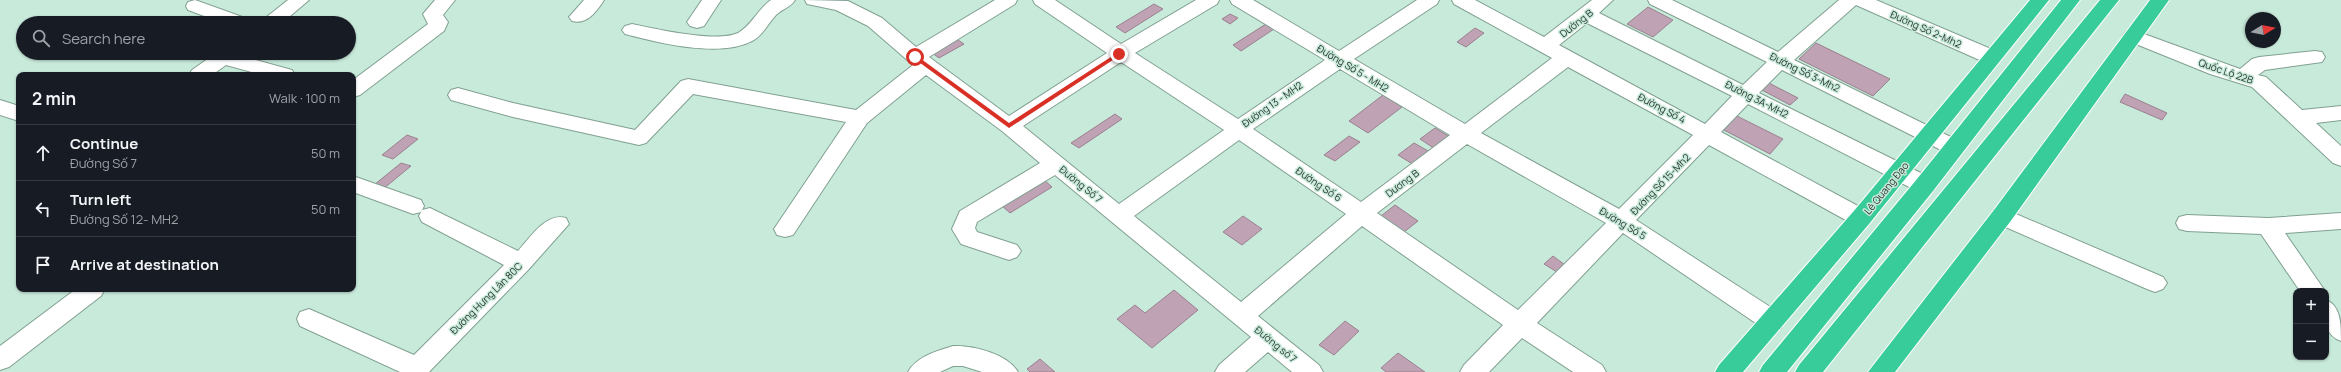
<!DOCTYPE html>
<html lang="en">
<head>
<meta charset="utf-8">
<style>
	body { margin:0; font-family:Manrope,sans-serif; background:#242831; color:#f1f3f6 }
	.controls { position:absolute; right:12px; bottom:12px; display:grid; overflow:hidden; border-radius:8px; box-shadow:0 1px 3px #0004 }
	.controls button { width:36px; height:36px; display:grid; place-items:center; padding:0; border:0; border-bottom:1px solid #363941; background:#171b24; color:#f1f3f6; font:20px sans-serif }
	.compass { position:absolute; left:2245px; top:12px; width:36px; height:36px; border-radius:50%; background:#171b24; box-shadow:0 1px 3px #0004; rotate:80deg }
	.stop { position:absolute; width:12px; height:12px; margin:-9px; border:3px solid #d93025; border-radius:50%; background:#fff }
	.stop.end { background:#d93025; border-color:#fff; box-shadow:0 1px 4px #0008 }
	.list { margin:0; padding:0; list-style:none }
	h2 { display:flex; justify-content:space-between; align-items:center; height:52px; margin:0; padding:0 16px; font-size:17px }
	h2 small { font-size:13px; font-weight:400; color:#9ea1a6 }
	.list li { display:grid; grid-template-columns:26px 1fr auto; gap:12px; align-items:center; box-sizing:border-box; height:56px; padding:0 16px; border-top:1px solid #363941 }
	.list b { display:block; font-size:15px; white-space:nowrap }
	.list p { margin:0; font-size:13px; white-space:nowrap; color:#9ea1a6 }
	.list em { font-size:13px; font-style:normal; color:#9ea1a6 }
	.icon { flex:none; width:22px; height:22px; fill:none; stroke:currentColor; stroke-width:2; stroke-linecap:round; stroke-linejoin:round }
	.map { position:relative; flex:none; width:2341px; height:372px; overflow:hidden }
	.search { position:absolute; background:#171b24; box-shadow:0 1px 3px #0004; left:16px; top:16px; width:340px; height:44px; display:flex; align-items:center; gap:10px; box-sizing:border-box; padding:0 14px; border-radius:22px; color:#9ea1a6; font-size:15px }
	.panel { position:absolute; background:#171b24; box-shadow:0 1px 3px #0004; left:16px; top:72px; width:340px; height:220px; border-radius:8px }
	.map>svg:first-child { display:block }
	.building { fill:#bfa3b4; stroke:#9b8090 }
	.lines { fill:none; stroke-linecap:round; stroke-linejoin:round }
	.minor-casing { stroke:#80a091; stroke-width:2 }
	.highway-casing { stroke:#fff; stroke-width:2 }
	.minor { fill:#fff; fill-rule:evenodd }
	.highway { fill:#39cc9b; fill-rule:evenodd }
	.route { fill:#d93025 }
	.labels { text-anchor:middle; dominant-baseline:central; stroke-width:3; stroke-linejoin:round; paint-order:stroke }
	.street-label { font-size:10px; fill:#2b3832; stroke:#c8eada }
</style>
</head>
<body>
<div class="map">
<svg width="2341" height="372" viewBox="0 0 2341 372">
	<rect width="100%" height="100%" fill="#c8eada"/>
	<g class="building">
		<path d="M 1154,4 L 1163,9 L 1125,33 L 1116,27 Z"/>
		<path d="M 1648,7 L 1673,20 L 1653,37 L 1627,24 Z"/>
		<path d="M 1230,14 L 1238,18 L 1230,24 L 1222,19 Z"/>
		<path d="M 1266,24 L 1274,29 L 1241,51 L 1233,45 Z"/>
		<path d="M 1475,28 L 1484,33 L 1466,47 L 1457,42 Z"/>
		<path d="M 955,38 L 964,44 L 939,58 L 931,52 Z"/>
		<path d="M 1816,43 L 1890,79 L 1873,96 L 1799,59 Z"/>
		<path d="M 1767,82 L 1798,98 L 1790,105 L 1760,89 Z"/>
		<path d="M 2125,94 L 2167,113 L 2162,120 L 2120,102 Z"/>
		<path d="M 1383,95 L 1402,107 L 1368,133 L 1349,121 Z"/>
		<path d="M 1115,114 L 1122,119 L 1079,148 L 1071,143 Z"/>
		<path d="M 1735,115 L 1783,139 L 1770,154 L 1722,129 Z"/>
		<path d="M 1435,128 L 1450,137 L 1435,149 L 1420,139 Z"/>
		<path d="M 407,135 L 418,139 L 393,159 L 382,155 Z"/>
		<path d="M 1349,136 L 1360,142 L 1335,161 L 1324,155 Z"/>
		<path d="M 1414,143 L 1430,152 L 1414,165 L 1398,155 Z"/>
		<path d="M 401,163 L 411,166 L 383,189 L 374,185 Z"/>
		<path d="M 1043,179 L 1052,187 L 1010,213 L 1001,205 Z"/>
		<path d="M 1395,205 L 1418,221 L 1404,232 L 1381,216 Z"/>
		<path d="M 1243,216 L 1262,229 L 1242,245 L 1223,232 Z"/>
		<path d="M 1553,256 L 1565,265 L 1557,272 L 1544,264 Z"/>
		<path d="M 1174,290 L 1198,310 L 1152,348 L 1117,319 L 1135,305 L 1145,313 Z"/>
		<path d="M 1345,321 L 1359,331 L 1334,355 L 1319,345 Z"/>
		<path d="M 1398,353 L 1425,372 L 1386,372 L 1381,368 Z"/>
		<path d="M 1040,359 L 1055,372 L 1030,372 L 1027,369 Z"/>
	</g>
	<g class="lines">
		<defs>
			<g id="minor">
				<path d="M 195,0 L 248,19 L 251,23 L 223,23 L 188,10 L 186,6 L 188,2 Z"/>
				<path d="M 288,0 L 309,0 L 282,23 L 259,23 Z"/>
				<path d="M 435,0 L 455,0 L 443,15 L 448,22 L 444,31 L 360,95 L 353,97 L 353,80 L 428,24 L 423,14 Z"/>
				<path d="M 584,0 L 604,0 C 597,11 587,25 572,21 L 569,17 Z"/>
				<path d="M 702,0 L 721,0 L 704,26 L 697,28 L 690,26 L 687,22 Z"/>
				<path d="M 771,0 L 795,0 C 791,7 782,9 776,15 C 768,23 763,36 752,41 C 720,58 659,43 625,34 L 622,30 L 625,26 L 632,24 C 656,29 717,43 738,33 C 752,25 758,9 771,0 Z"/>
				<path d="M 805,0 L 848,1 L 882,18 L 916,47 L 995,0 L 1017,0 L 1015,4 L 929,57 L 1009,116 L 1107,53 L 1035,4 L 1033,0 L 1055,0 L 1121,44 L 1196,0 L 1219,0 L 1217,4 L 1135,53 L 1238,119 L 1325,60 L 1232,4 L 1230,0 L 1253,0 L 1339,51 L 1417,0 L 1439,0 L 1437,4 L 1354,59 L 1465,124 L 1552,58 L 1454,4 L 1452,0 L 1475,0 L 1544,37 L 1592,0 L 1613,0 L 1599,13 L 1743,85 L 1767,62 L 1650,4 L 1648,0 L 1672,0 L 1778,52 L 1839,0 L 1876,0 L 1998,52 L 2001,57 L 1998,62 L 1991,63 L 1984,62 L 1856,5 L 1794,60 L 1961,142 L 1964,147 L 1961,152 L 1953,154 L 1945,152 L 1782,70 L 1759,93 L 1933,179 L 1936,185 L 1933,191 L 1925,193 L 1917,191 L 1748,104 L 1721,132 L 1869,212 L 1872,218 L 1869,224 L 1861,226 L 1853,224 L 1709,145 L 1636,220 L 1781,314 L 1784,321 L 1781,328 L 1772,331 L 1763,328 L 1623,233 L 1537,323 L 1602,365 L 1606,372 L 1573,372 L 1522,338 L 1489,372 L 1460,372 L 1464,365 L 1503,325 L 1362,226 L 1258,316 L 1319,365 L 1323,372 L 1292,372 L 1268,352 L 1245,372 L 1215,372 L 1219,365 L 1251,337 L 1055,175 L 977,222 L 975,228 L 977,232 L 1017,245 L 1021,251 L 1017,257 L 1009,260 L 961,244 L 952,229 L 960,211 L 1040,163 L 1002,131 L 926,75 L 867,123 L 793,235 L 785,237 L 777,235 L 774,229 L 846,122 L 693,94 L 646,143 L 639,145 L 513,117 L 451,100 L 448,95 L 451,90 L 458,88 L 513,103 L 635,130 L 681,81 L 688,79 L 856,110 L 913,65 L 868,26 L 836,10 L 807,4 ZM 1587,23 L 1732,96 L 1705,124 L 1559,45 ZM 1121,62 L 1224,130 L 1119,204 L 1023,126 ZM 1568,67 L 1693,135 L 1619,209 L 1481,133 ZM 1340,69 L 1450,135 L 1361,202 L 1253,129 ZM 1239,140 L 1346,214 L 1241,302 L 1134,216 ZM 1467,144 L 1606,223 L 1518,310 L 1377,213 Z"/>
				<path d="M 2133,30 L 2240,69 L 2252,59 L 2259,57 L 2315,51 L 2322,52 L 2325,57 L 2322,62 L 2265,70 L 2258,75 L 2266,77 L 2302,110 L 2341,106 L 2341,120 L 2316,123 L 2341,146 L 2341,166 L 2333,163 L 2252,87 L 2210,74 L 2126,40 L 2123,36 L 2126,32 Z"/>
				<path d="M 216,53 L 239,53 L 238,55 L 292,70 L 295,75 L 262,75 L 226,65 L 212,75 L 189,75 L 192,70 Z"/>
				<path d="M 0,100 L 19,106 L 19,121 L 0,115 Z"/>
				<path d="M 353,176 L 421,200 L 424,206 L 421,212 L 413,214 L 353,192 Z"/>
				<path d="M 430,208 L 518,251 C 530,238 546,212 566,218 L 569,224 L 529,269 L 429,372 L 400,372 L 300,326 L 297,319 L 300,312 L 309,309 L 414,355 L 504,265 L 422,222 L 419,216 L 422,210 Z"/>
				<path d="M 2002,208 L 2163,277 L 2167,283 L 2163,289 L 2155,292 L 2147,289 L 1994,222 L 1991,216 L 1994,210 Z"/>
				<path d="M 2341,213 L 2341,229 L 2285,233 L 2325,291 L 2300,291 L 2261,234 L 2187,231 L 2179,229 L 2176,223 L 2179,217 L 2187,215 L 2268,218 Z"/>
				<path d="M 76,289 L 105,289 L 101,296 L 9,367 L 0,370 L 0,346 Z"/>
				<path d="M 2326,300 C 2341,306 2341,324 2341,341 C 2322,334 2326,317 2326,300 Z"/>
				<path d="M 953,346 C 973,345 1008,354 1018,372 L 982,372 L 963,366 L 953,366 L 940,372 L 908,372 C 917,356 937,351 953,346 Z"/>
			</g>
			<g id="highway">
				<path d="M 2030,0 L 2049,0 L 1869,224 L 1743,372 L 1715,372 L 1719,365 L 1853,212 Z"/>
				<path d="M 2061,0 L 2080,0 L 1933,191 L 1787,372 L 1759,372 L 1763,365 L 1917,179 Z"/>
				<path d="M 2100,0 L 2119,0 L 1823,372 L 1795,372 L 1799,365 Z"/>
				<path d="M 2150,0 L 2169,0 L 2010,222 L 1895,372 L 1868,372 L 1994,210 Z"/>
			</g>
		</defs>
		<use href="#minor" class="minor-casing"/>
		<use href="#highway" class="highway-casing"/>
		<use href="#minor" class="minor"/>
		<use href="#highway" class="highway"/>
	</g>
	<path class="route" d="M 1117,53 L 1122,54 L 1009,128 L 912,57 L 917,56 L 1009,123 Z"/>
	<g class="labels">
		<g class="street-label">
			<text transform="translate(1576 23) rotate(-38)">Dường B</text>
			<text transform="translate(1926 29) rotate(24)">Đường Số 2-Mh2</text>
			<text transform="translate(1353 68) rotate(31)">Đường Số 5 - MH2</text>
			<text transform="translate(2226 71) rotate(19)">Quốc Lộ 22B</text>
			<text transform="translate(1805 72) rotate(26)">Đường Số 3-Mh2</text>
			<text transform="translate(1757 99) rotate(27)">Đường 3A-MH2</text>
			<text transform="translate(1272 104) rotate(-35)">Đường 13 - MH2</text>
			<text transform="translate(1662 108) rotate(28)">Đường Số 4</text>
			<text transform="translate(1402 183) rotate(-37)">Dương B</text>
			<text transform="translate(1081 184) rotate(39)">Đường Số 7</text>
			<text transform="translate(1319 184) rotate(34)">Đường Số 6</text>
			<text transform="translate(1660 184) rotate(-46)">Đường Số 15-Mh2</text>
			<text transform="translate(1886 188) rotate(-51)">Lê Quang Đạo</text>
			<text transform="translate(1623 223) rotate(31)">Đường Số 5</text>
			<text transform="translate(486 298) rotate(-45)">Đường Hưng Lân 80C</text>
			<text transform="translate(1276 344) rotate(39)">Đường số 7</text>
		</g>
	</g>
</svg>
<div class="controls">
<button>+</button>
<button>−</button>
</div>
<svg class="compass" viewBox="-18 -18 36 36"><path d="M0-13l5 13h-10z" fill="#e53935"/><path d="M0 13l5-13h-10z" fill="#9ea1a6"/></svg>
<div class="stop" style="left:915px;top:57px"></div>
<div class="stop end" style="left:1119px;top:54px"></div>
<div class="search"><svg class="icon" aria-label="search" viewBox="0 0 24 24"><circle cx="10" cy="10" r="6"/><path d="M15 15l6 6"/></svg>Search here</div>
<section class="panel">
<h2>2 min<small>Walk · 100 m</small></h2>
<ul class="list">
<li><svg class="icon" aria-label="ahead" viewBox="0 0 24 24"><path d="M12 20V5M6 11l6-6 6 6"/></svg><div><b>Continue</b><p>Đường Số 7</p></div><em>50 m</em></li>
<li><svg class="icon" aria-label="left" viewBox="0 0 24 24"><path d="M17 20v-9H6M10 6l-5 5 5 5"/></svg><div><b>Turn left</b><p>Đường Số 12- MH2</p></div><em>50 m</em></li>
<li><svg class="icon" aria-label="arrive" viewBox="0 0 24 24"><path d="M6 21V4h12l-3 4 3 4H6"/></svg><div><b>Arrive at destination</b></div></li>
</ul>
</section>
</div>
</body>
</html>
